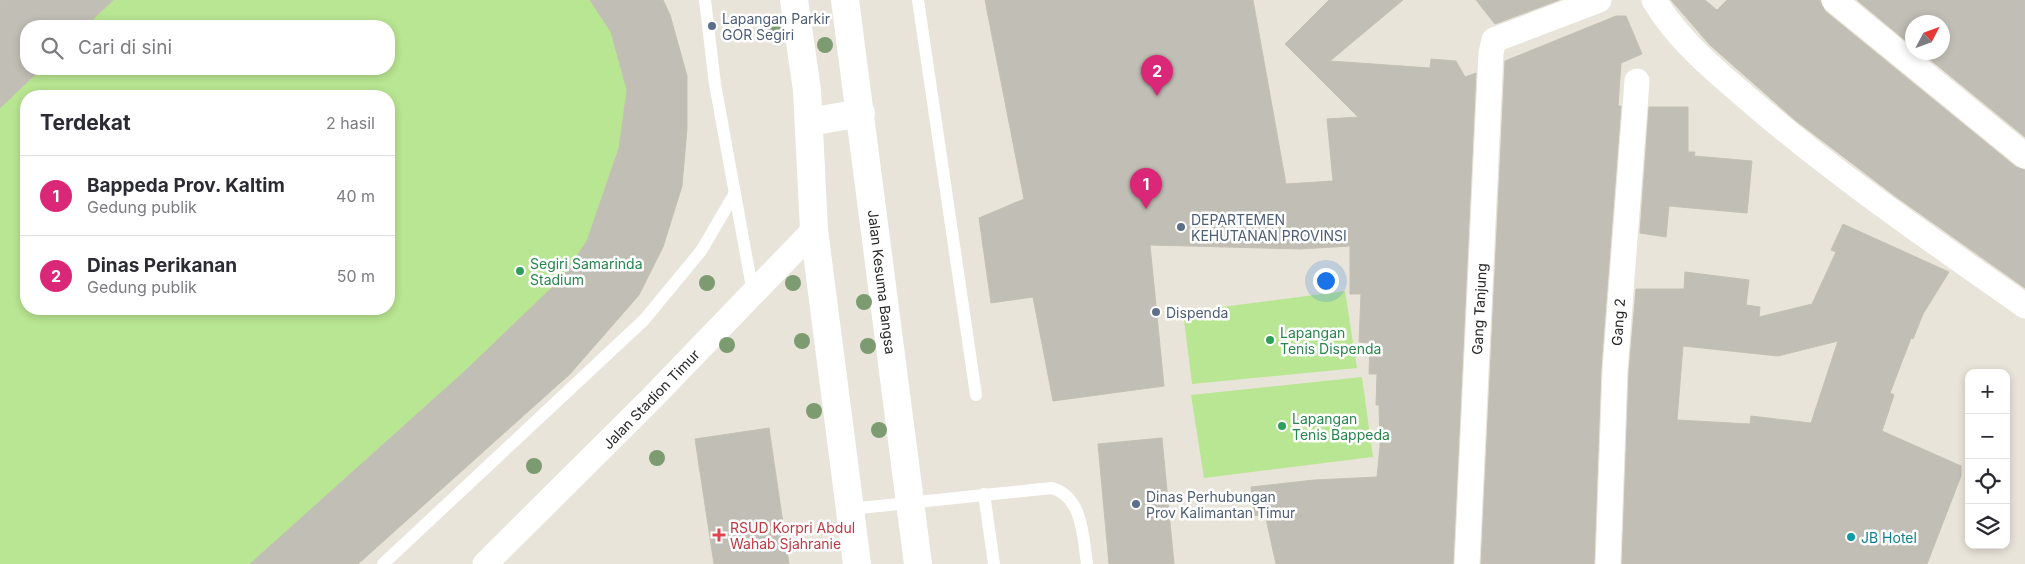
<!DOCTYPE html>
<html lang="id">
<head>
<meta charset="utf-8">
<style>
	body { margin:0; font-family:Inter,sans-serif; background:#f2f2f3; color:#2b2b33 }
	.controls { position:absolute; right:15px; bottom:15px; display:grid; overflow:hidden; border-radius:10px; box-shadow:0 2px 8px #0003 }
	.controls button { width:45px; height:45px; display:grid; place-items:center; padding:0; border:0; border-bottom:1px solid #e1e1e2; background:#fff; color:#2b2b33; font:25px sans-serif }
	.compass { position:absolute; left:1905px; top:15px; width:45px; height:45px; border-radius:50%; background:#fff; box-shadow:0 2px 8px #0003; rotate:49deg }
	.you { position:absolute; left:1325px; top:280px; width:18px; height:18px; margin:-12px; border:4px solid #fff; border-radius:50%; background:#1a73e8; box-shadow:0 0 0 8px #1a73e833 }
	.badge { display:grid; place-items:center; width:32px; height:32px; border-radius:50%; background:#db2777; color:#fff; font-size:16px; font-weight:700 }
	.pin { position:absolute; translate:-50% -41px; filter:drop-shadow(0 1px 2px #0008) }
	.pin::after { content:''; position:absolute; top:26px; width:18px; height:15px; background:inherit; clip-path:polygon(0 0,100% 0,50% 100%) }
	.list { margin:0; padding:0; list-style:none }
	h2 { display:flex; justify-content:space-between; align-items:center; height:65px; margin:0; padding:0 20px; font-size:21px }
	h2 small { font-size:16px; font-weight:400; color:#7c7c81 }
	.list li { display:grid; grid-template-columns:32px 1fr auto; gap:15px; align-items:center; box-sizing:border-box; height:80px; padding:0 20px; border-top:1px solid #e1e1e2 }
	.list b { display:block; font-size:19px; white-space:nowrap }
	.list p { margin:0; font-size:16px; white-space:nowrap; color:#7c7c81 }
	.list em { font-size:16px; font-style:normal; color:#7c7c81 }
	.icon { flex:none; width:28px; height:28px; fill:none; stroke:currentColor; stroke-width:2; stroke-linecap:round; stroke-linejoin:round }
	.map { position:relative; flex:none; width:2025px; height:564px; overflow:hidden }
	.search { position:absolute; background:#fff; box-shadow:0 2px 8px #0003; left:20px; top:20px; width:375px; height:55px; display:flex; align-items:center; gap:12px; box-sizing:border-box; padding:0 18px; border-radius:20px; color:#7c7c81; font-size:19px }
	.panel { position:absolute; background:#fff; box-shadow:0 2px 8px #0003; left:20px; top:90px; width:375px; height:225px; border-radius:20px }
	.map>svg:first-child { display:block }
	.pitch { fill:#b9e692; fill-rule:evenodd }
	.building { fill:#c1beb5; stroke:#c4c0b3; fill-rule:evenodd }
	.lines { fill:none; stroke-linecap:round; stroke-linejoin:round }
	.service { stroke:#fff; stroke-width:12 }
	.minor { stroke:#fff; stroke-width:25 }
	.tertiary { stroke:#fff; stroke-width:28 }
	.tree { fill:#7c9b71 }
	.service-dot { fill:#5c6f8a; stroke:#fff; stroke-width:2 }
	.leisure-dot { fill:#2e9e5b; stroke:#fff; stroke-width:2 }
	.health-dot { fill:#e0444e; stroke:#fff; stroke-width:2 }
	.culture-dot { fill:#0f9aa8; stroke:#fff; stroke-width:2 }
	.labels { text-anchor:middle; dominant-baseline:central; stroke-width:5; stroke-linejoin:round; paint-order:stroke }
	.service-label { font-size:14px; fill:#4e5e75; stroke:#fff; text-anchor:start }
	.leisure-label { font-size:14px; fill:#27864d; stroke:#fff; text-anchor:start }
	.street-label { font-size:14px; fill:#272727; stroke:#fff }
	.health-label { font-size:14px; fill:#be3a42; stroke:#fff; text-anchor:start }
	.culture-label { font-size:14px; fill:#0d838f; stroke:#fff; text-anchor:start }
</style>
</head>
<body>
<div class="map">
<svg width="2025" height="564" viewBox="0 0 2025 564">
	<rect width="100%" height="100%" fill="#e9e4d9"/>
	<g class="pitch">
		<path d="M 0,0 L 663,0 L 670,15 L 687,76 L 687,128 L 682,186 L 663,247 L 639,295 L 570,373 L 358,564 L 0,564 ZM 26,26 L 389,26 L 389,69 L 26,69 ZM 26,96 L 389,96 L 389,309 L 26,309 Z"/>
		<path d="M 1345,291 L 1357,368 L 1192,384 L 1183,312 Z"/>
		<path d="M 1362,377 L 1373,457 L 1204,478 L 1191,395 Z"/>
	</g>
	<g class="building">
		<path d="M 0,0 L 113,0 L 86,26 L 26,26 L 26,69 L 41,69 L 0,108 Z"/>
		<path d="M 590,0 L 663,0 L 670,15 L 687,76 L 687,128 L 682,186 L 663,247 L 639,295 L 570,374 L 358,564 L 250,564 L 465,371 L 562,278 L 587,241 L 619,148 L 627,90 L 611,32 Z"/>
		<path d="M 985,0 L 1253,0 L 1286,184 L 1333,181 L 1327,119 L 1358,117 L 1285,44 L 1329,0 L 1403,0 L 1330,61 L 1430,68 L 1431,59 L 1456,61 L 1465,77 L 1476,73 L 1453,564 L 1276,564 L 1265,514 L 1254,516 L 1251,487 L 1314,480 L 1377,477 L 1380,446 L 1379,405 L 1376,405 L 1377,374 L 1369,374 L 1370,343 L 1359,342 L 1361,294 L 1350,294 L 1350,246 L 1300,249 L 1150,245 L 1164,386 L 1053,401 L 1033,297 L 991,303 L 979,218 L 1024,199 Z"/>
		<path d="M 1476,0 L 1559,0 L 1495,24 Z"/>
		<path d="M 1671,0 L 1705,0 L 1717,10 L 1727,0 L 1820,0 L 1825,11 L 2016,167 L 2025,170 L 2025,288 L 1895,196 L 1795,120 L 1710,45 Z"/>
		<path d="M 1857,0 L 2025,0 L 2025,137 L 1921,52 L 1942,52 L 1942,22 L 1912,22 L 1912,46 Z"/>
		<path d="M 1616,16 L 1626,16 L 1642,54 L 1621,63 L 1618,106 L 1621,106 L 1601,369 L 1594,564 L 1481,564 L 1505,61 Z"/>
		<path d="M 1649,107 L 1688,107 L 1688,152 L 1695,152 L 1694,156 L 1752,161 L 1747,213 L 1669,206 L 1666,237 L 1640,233 Z"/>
		<path d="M 1843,224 L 1949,272 L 1923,314 L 1913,339 L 1911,338 L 1890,393 L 1894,395 L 1882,431 L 1961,466 L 1961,476 L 1927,564 L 1622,564 L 1629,371 L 1636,289 L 1684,289 L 1685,272 L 1749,280 L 1746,305 L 1760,307 L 1759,317 L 1812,304 L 1836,252 L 1831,250 ZM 1838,341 L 1811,423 L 1751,416 L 1750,424 L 1677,420 L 1683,346 L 1778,356 Z"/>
		<path d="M 769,428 L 789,564 L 714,564 L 695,439 Z"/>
		<path d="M 1162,438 L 1174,564 L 1109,564 L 1098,444 Z"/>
	</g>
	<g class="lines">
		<g class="service">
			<path d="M 705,0 L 715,84 L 753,293"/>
			<path d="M 918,0 L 976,395"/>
			<path d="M 984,494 L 994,564"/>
			<path d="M 850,509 L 1052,488 C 1083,497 1083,537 1087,564"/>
			<path d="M 383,564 L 644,320 L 701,251 L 735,193"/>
		</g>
		<g class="minor">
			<path d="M 1654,0 C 1679,42 1717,72 1754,104 C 1839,177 1933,241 2025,306"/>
			<path d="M 1834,0 L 2025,156"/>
			<path d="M 485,564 L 651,399 L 814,230"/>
			<path d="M 1467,564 L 1491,53 L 1494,40 L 1599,0"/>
			<path d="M 1608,564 L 1615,370 L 1637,81"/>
		</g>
		<g class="tertiary">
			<path d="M 794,0 L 807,90 L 814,230 L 857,564"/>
			<path d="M 845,0 L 918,564"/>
			<path d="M 809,122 L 861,113"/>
		</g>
	</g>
	<g class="tree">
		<circle cx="775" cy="33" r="8"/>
		<circle cx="825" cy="45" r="8"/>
		<circle cx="707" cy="283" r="8"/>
		<circle cx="793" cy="283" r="8"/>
		<circle cx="864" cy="302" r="8"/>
		<circle cx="802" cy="341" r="8"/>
		<circle cx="727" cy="345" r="8"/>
		<circle cx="868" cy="346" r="8"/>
		<circle cx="814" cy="411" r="8"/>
		<circle cx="879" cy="430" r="8"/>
		<circle cx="657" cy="458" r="8"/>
		<circle cx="534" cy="466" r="8"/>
	</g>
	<g class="service-dot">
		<circle cx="712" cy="26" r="5"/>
		<circle cx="1181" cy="227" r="5"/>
		<circle cx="1156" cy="312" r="5"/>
		<circle cx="1136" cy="504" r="5"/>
	</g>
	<g class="leisure-dot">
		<circle cx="520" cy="271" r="5"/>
		<circle cx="1270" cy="340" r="5"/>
		<circle cx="1282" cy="426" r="5"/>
	</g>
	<path class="health-dot" d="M716.5 527.5h5v5h5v5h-5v5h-5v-5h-5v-5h5z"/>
	<circle class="culture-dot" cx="1851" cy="537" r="5"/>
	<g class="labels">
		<g class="service-label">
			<text x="722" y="18">Lapangan Parkir<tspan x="722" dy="16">GOR Segiri</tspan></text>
			<text x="1191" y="219">DEPARTEMEN<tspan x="1191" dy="16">KEHUTANAN PROVINSI</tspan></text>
			<text x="1166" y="312">Dispenda</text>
			<text x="1146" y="496">Dinas Perhubungan<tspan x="1146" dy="16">Prov Kalimantan Timur</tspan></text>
		</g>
		<g class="leisure-label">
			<text x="530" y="263">Segiri Samarinda<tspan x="530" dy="16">Stadium</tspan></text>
			<text x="1280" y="332">Lapangan<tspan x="1280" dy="16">Tenis Dispenda</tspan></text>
			<text x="1292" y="418">Lapangan<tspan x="1292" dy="16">Tenis Bappeda</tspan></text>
		</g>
		<g class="street-label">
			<text transform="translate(882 282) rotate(83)">Jalan Kesuma Bangsa</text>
			<text transform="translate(1479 309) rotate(-87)">Gang Tanjung</text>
			<text transform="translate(1618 322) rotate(-86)">Gang 2</text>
			<text transform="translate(651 399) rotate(-46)">Jalan Stadion Timur</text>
		</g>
		<g class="health-label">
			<text x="730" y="527">RSUD Korpri Abdul<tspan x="730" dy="16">Wahab Sjahranie</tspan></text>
		</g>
		<g class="culture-label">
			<text x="1861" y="537">JB Hotel</text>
		</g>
	</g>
</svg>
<div class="controls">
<button>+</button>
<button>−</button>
<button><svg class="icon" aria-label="locate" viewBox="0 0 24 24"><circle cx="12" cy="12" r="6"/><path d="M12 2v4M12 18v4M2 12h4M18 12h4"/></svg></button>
<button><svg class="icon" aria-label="layers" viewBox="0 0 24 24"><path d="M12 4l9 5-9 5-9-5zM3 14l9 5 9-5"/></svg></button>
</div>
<svg class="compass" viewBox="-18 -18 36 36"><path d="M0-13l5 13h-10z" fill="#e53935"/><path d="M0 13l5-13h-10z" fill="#7c7c81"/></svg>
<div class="you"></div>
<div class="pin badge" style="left:1146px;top:209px">1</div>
<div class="pin badge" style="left:1157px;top:96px">2</div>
<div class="search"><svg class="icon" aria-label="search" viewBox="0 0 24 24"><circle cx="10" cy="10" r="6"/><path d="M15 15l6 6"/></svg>Cari di sini</div>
<section class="panel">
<h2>Terdekat<small>2 hasil</small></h2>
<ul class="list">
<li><span class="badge">1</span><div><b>Bappeda Prov. Kaltim</b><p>Gedung publik</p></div><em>40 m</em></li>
<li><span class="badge">2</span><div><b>Dinas Perikanan</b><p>Gedung publik</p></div><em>50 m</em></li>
</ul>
</section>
</div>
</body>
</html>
